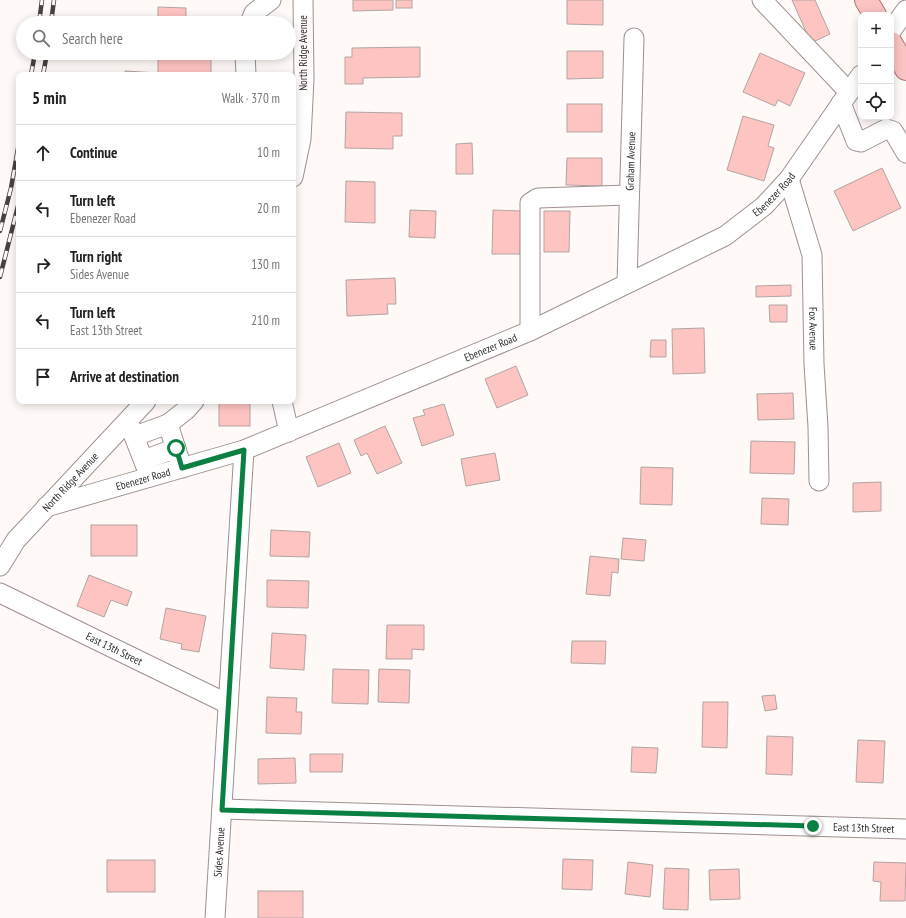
<!DOCTYPE html>
<html lang="en">
<head>
<meta charset="utf-8">
<style>
	body { margin:0; font-family:"PT Sans Narrow",sans-serif; background:#f6f6f6; color:#222 }
	.controls { position:absolute; right:12px; top:12px; display:grid; overflow:hidden; border-radius:8px; box-shadow:0 2px 10px #0003 }
	.controls button { width:36px; height:36px; display:grid; place-items:center; padding:0; border:0; border-bottom:1px solid #e0e0e0; background:#fff; color:#222; font:20px sans-serif }
	.stop { position:absolute; width:12px; height:12px; margin:-9px; border:3px solid #0b8043; border-radius:50%; background:#fff }
	.stop.end { background:#0b8043; border-color:#fff; box-shadow:0 1px 4px #0008 }
	.list { margin:0; padding:0; list-style:none }
	h2 { display:flex; justify-content:space-between; align-items:center; height:52px; margin:0; padding:0 16px; font-size:17px }
	h2 small { font-size:13px; font-weight:400; color:#767676 }
	.list li { display:grid; grid-template-columns:26px 1fr auto; gap:12px; align-items:center; box-sizing:border-box; height:56px; padding:0 16px; border-top:1px solid #e0e0e0 }
	.list b { display:block; font-size:15px; white-space:nowrap }
	.list p { margin:0; font-size:13px; white-space:nowrap; color:#767676 }
	.list em { font-size:13px; font-style:normal; color:#767676 }
	.icon { flex:none; width:22px; height:22px; fill:none; stroke:currentColor; stroke-width:2; stroke-linecap:round; stroke-linejoin:round }
	.map { position:relative; flex:none; width:906px; height:918px; overflow:hidden }
	.search { position:absolute; background:#fff; box-shadow:0 2px 10px #0003; left:16px; top:16px; width:280px; height:44px; display:flex; align-items:center; gap:10px; box-sizing:border-box; padding:0 14px; border-radius:22px; color:#767676; font-size:15px }
	.panel { position:absolute; background:#fff; box-shadow:0 2px 10px #0003; left:16px; top:72px; width:280px; height:332px; border-radius:8px }
	.map>svg:first-child { display:block }
	.building { fill:#fec4c2; stroke:#b2a4a3 }
	.lines { fill:none; stroke-linecap:round; stroke-linejoin:round }
	.minor-casing { stroke:#9f9191; stroke-width:21 }
	.major-casing { stroke:#b17474; stroke-width:24 }
	.minor { stroke:#fff; stroke-width:19 }
	.major { stroke:#fac4c3; stroke-width:22 }
	.rail-casing { stroke:#474242; stroke-width:4.5 }
	.rail { stroke:#fff9f8; stroke-width:3; stroke-dasharray:9; stroke-linecap:butt }
	.route { stroke:#0b8043; stroke-width:5 }
	.labels { text-anchor:middle; dominant-baseline:central; stroke-width:3; stroke-linejoin:round; paint-order:stroke }
	.street-label { font-size:11px; fill:#302b2b; stroke:#fff9f8 }
</style>
</head>
<body>
<div class="map">
<svg width="906" height="918" viewBox="0 0 906 918">
	<rect width="100%" height="100%" fill="#fff9f8"/>
	<g class="building">
		<path d="M 353,0 L 393,0 L 393,10 L 353,11 Z"/>
		<rect x="396" y="0" width="16" height="8"/>
		<path d="M 567,0 L 603,0 L 603,25 L 567,24 Z"/>
		<path d="M 792,0 L 815,0 L 830,34 L 811,43 Z"/>
		<path d="M 158,7 L 186,8 L 186,22 L 158,21 Z"/>
		<path d="M 420,47 L 420,77 L 363,78 L 363,84 L 345,84 L 345,57 L 352,57 L 352,48 Z"/>
		<path d="M 567,51 L 603,51 L 603,78 L 567,79 Z"/>
		<path d="M 760,53 L 805,73 L 790,106 L 778,100 L 775,106 L 743,92 Z"/>
		<path d="M 158,56 L 211,58 L 211,73 L 228,73 L 228,75 L 125,75 L 125,71 L 158,73 Z"/>
		<rect x="567" y="104" width="35" height="28"/>
		<path d="M 346,112 L 402,113 L 402,136 L 393,136 L 393,149 L 345,148 Z"/>
		<path d="M 743,116 L 774,125 L 768,146 L 774,148 L 764,181 L 727,170 Z"/>
		<path d="M 472,143 L 473,174 L 456,174 L 456,144 Z"/>
		<path d="M 567,158 L 602,158 L 602,186 L 566,185 Z"/>
		<path d="M 882,168 L 901,208 L 853,231 L 834,191 Z"/>
		<path d="M 346,181 L 375,182 L 375,223 L 345,222 Z"/>
		<path d="M 410,210 L 436,211 L 435,238 L 409,237 Z"/>
		<path d="M 493,210 L 521,211 L 520,254 L 492,254 Z"/>
		<path d="M 544,211 L 570,211 L 569,252 L 544,252 Z"/>
		<path d="M 395,278 L 396,304 L 387,304 L 388,314 L 347,316 L 346,280 Z"/>
		<path d="M 791,285 L 791,296 L 756,297 L 756,286 Z"/>
		<path d="M 769,305 L 787,305 L 787,322 L 770,322 Z"/>
		<path d="M 704,328 L 705,373 L 673,374 L 672,329 Z"/>
		<path d="M 651,340 L 666,340 L 666,357 L 650,357 Z"/>
		<path d="M 516,366 L 528,395 L 497,408 L 485,379 Z"/>
		<path d="M 793,393 L 794,419 L 758,420 L 757,394 Z"/>
		<rect x="219" y="401" width="31" height="25"/>
		<path d="M 444,404 L 454,435 L 422,446 L 413,418 L 425,415 L 423,410 Z"/>
		<path d="M 385,426 L 402,463 L 377,474 L 367,453 L 361,456 L 354,440 Z"/>
		<path d="M 751,441 L 795,442 L 794,474 L 750,473 Z"/>
		<path d="M 339,443 L 351,473 L 318,487 L 306,457 Z"/>
		<path d="M 495,453 L 500,480 L 466,486 L 461,459 Z"/>
		<path d="M 641,467 L 673,468 L 672,505 L 640,504 Z"/>
		<path d="M 881,482 L 881,511 L 853,512 L 853,483 Z"/>
		<path d="M 762,498 L 789,499 L 788,525 L 761,524 Z"/>
		<rect x="91" y="525" width="46" height="31"/>
		<path d="M 271,530 L 310,532 L 309,557 L 270,556 Z"/>
		<path d="M 623,538 L 646,540 L 644,561 L 621,559 Z"/>
		<path d="M 590,556 L 619,559 L 618,573 L 612,572 L 610,596 L 586,594 Z"/>
		<path d="M 89,575 L 132,592 L 127,606 L 111,600 L 104,617 L 77,606 Z"/>
		<path d="M 267,580 L 309,581 L 308,608 L 267,607 Z"/>
		<path d="M 166,608 L 206,616 L 199,652 L 181,649 L 182,644 L 160,639 Z"/>
		<path d="M 387,625 L 424,625 L 424,650 L 412,649 L 412,659 L 386,659 Z"/>
		<path d="M 272,633 L 306,635 L 304,670 L 270,668 Z"/>
		<path d="M 572,641 L 606,641 L 605,664 L 571,663 Z"/>
		<path d="M 333,669 L 369,670 L 368,704 L 332,703 Z"/>
		<path d="M 379,669 L 410,670 L 409,703 L 378,702 Z"/>
		<path d="M 775,695 L 777,709 L 765,711 L 762,696 Z"/>
		<path d="M 267,697 L 297,698 L 296,712 L 302,712 L 301,734 L 266,733 Z"/>
		<path d="M 703,702 L 728,702 L 727,748 L 702,747 Z"/>
		<path d="M 767,736 L 793,737 L 792,775 L 766,774 Z"/>
		<path d="M 858,740 L 885,741 L 883,783 L 856,782 Z"/>
		<path d="M 632,747 L 658,748 L 656,773 L 631,772 Z"/>
		<path d="M 310,754 L 343,754 L 342,772 L 310,772 Z"/>
		<path d="M 295,758 L 296,783 L 258,784 L 258,759 Z"/>
		<path d="M 563,859 L 593,860 L 592,890 L 562,889 Z"/>
		<rect x="107" y="860" width="48" height="32"/>
		<path d="M 628,862 L 653,865 L 650,897 L 625,894 Z"/>
		<path d="M 874,862 L 906,863 L 905,901 L 880,901 L 881,882 L 873,881 Z"/>
		<path d="M 665,868 L 689,869 L 688,910 L 663,909 Z"/>
		<path d="M 739,869 L 740,899 L 710,900 L 709,870 Z"/>
		<rect x="258" y="891" width="45" height="27"/>
	</g>
	<g class="lines">
		<defs>
			<g id="minor">
				<path d="M 762,0 L 849,92"/>
				<path d="M 250,23 L 254,13 L 271,0"/>
				<path d="M 891,31 L 906,10"/>
				<path d="M 245,53 L 246,75"/>
				<path d="M 841,103 L 856,141 L 861,142 L 886,129 L 893,131 L 906,153"/>
				<path d="M 293,177 L 301,139 L 304,79 L 303,0"/>
				<path id="s1" d="M 789,179 L 812,255 L 814,364 L 818,427 L 819,481"/>
				<path id="s2" d="M 627,283 L 634,38"/>
				<path d="M 530,331 L 530,203 L 538,198 L 629,195"/>
				<path d="M 282,401 L 289,432"/>
				<path d="M 128,421 L 150,477"/>
				<path d="M 135,436 L 168,424"/>
				<path d="M 144,460 L 176,448"/>
				<path d="M 182,468 L 168,424 L 186,410 L 194,401"/>
				<path id="s3" d="M 46,507 L 244,450 L 530,331 L 725,236 L 764,206 L 789,179 L 861,75"/>
				<path id="s4" d="M 0,566 L 16,540 L 146,401"/>
				<path id="s5" d="M 0,593 L 228,704"/>
				<path id="s6" d="M 222,809 L 906,829"/>
				<path id="s7" d="M 215,918 L 244,450"/>
			</g>
			<g id="major">
				<path d="M 866,0 L 875,15"/>
				<path d="M 891,43 L 906,69"/>
			</g>
		</defs>
		<use href="#minor" class="minor-casing"/>
		<use href="#major" class="major-casing"/>
		<use href="#minor" class="minor"/>
		<use href="#major" class="major"/>
		<defs>
			<g id="rail">
				<path d="M 39,23 L 42,0"/>
				<path d="M 51,23 L 54,0"/>
				<path d="M 31,75 L 35,53"/>
				<path d="M 43,75 L 47,53"/>
				<path d="M 0,231 L 11,188 L 19,143"/>
				<path d="M 0,277 L 19,202"/>
			</g>
		</defs>
		<use href="#rail" class="rail-casing"/>
		<use href="#rail" class="rail"/>
	</g>
	<g class="lines">
		<path class="route" d="M 176,448 L 182,468 L 244,450 L 222,810 L 813,826"/>
	</g>
	<g class="labels">
		<g class="street-label">
			<text transform="translate(303 53) rotate(-90)">North Ridge Avenue</text>
			<text stroke="none"><textPath href="#s2" startOffset="122">Graham Avenue</textPath></text>
			<text stroke="none"><textPath href="#s3" startOffset="797">Ebenezer Road</textPath></text>
			<text stroke="none"><textPath href="#s1" startOffset="153">Fox Avenue</textPath></text>
			<text stroke="none"><textPath href="#s3" startOffset="473">Ebenezer Road</textPath></text>
			<text stroke="none"><textPath href="#s3" startOffset="101">Ebenezer Road</textPath></text>
			<text stroke="none"><textPath href="#s4" startOffset="110">North Ridge Avenue</textPath></text>
			<text stroke="none"><textPath href="#s5" startOffset="127">East 13th Street</textPath></text>
			<text stroke="none"><textPath href="#s6" startOffset="642">East 13th Street</textPath></text>
			<text stroke="none"><textPath href="#s7" startOffset="66">Sides Avenue</textPath></text>
		</g>
	</g>
</svg>
<div class="controls">
<button>+</button>
<button>−</button>
<button><svg class="icon" aria-label="locate" viewBox="0 0 24 24"><circle cx="12" cy="12" r="6"/><path d="M12 2v4M12 18v4M2 12h4M18 12h4"/></svg></button>
</div>
<div class="stop" style="left:176px;top:448px"></div>
<div class="stop end" style="left:813px;top:826px"></div>
<div class="search"><svg class="icon" aria-label="search" viewBox="0 0 24 24"><circle cx="10" cy="10" r="6"/><path d="M15 15l6 6"/></svg>Search here</div>
<section class="panel">
<h2>5 min<small>Walk · 370 m</small></h2>
<ul class="list">
<li><svg class="icon" aria-label="ahead" viewBox="0 0 24 24"><path d="M12 20V5M6 11l6-6 6 6"/></svg><div><b>Continue</b></div><em>10 m</em></li>
<li><svg class="icon" aria-label="left" viewBox="0 0 24 24"><path d="M17 20v-9H6M10 6l-5 5 5 5"/></svg><div><b>Turn left</b><p>Ebenezer Road</p></div><em>20 m</em></li>
<li><svg class="icon" aria-label="right" viewBox="0 0 24 24"><path d="M7 20v-9h11M14 6l5 5-5 5"/></svg><div><b>Turn right</b><p>Sides Avenue</p></div><em>130 m</em></li>
<li><svg class="icon" aria-label="left" viewBox="0 0 24 24"><path d="M17 20v-9H6M10 6l-5 5 5 5"/></svg><div><b>Turn left</b><p>East 13th Street</p></div><em>210 m</em></li>
<li><svg class="icon" aria-label="arrive" viewBox="0 0 24 24"><path d="M6 21V4h12l-3 4 3 4H6"/></svg><div><b>Arrive at destination</b></div></li>
</ul>
</section>
</div>
</body>
</html>
